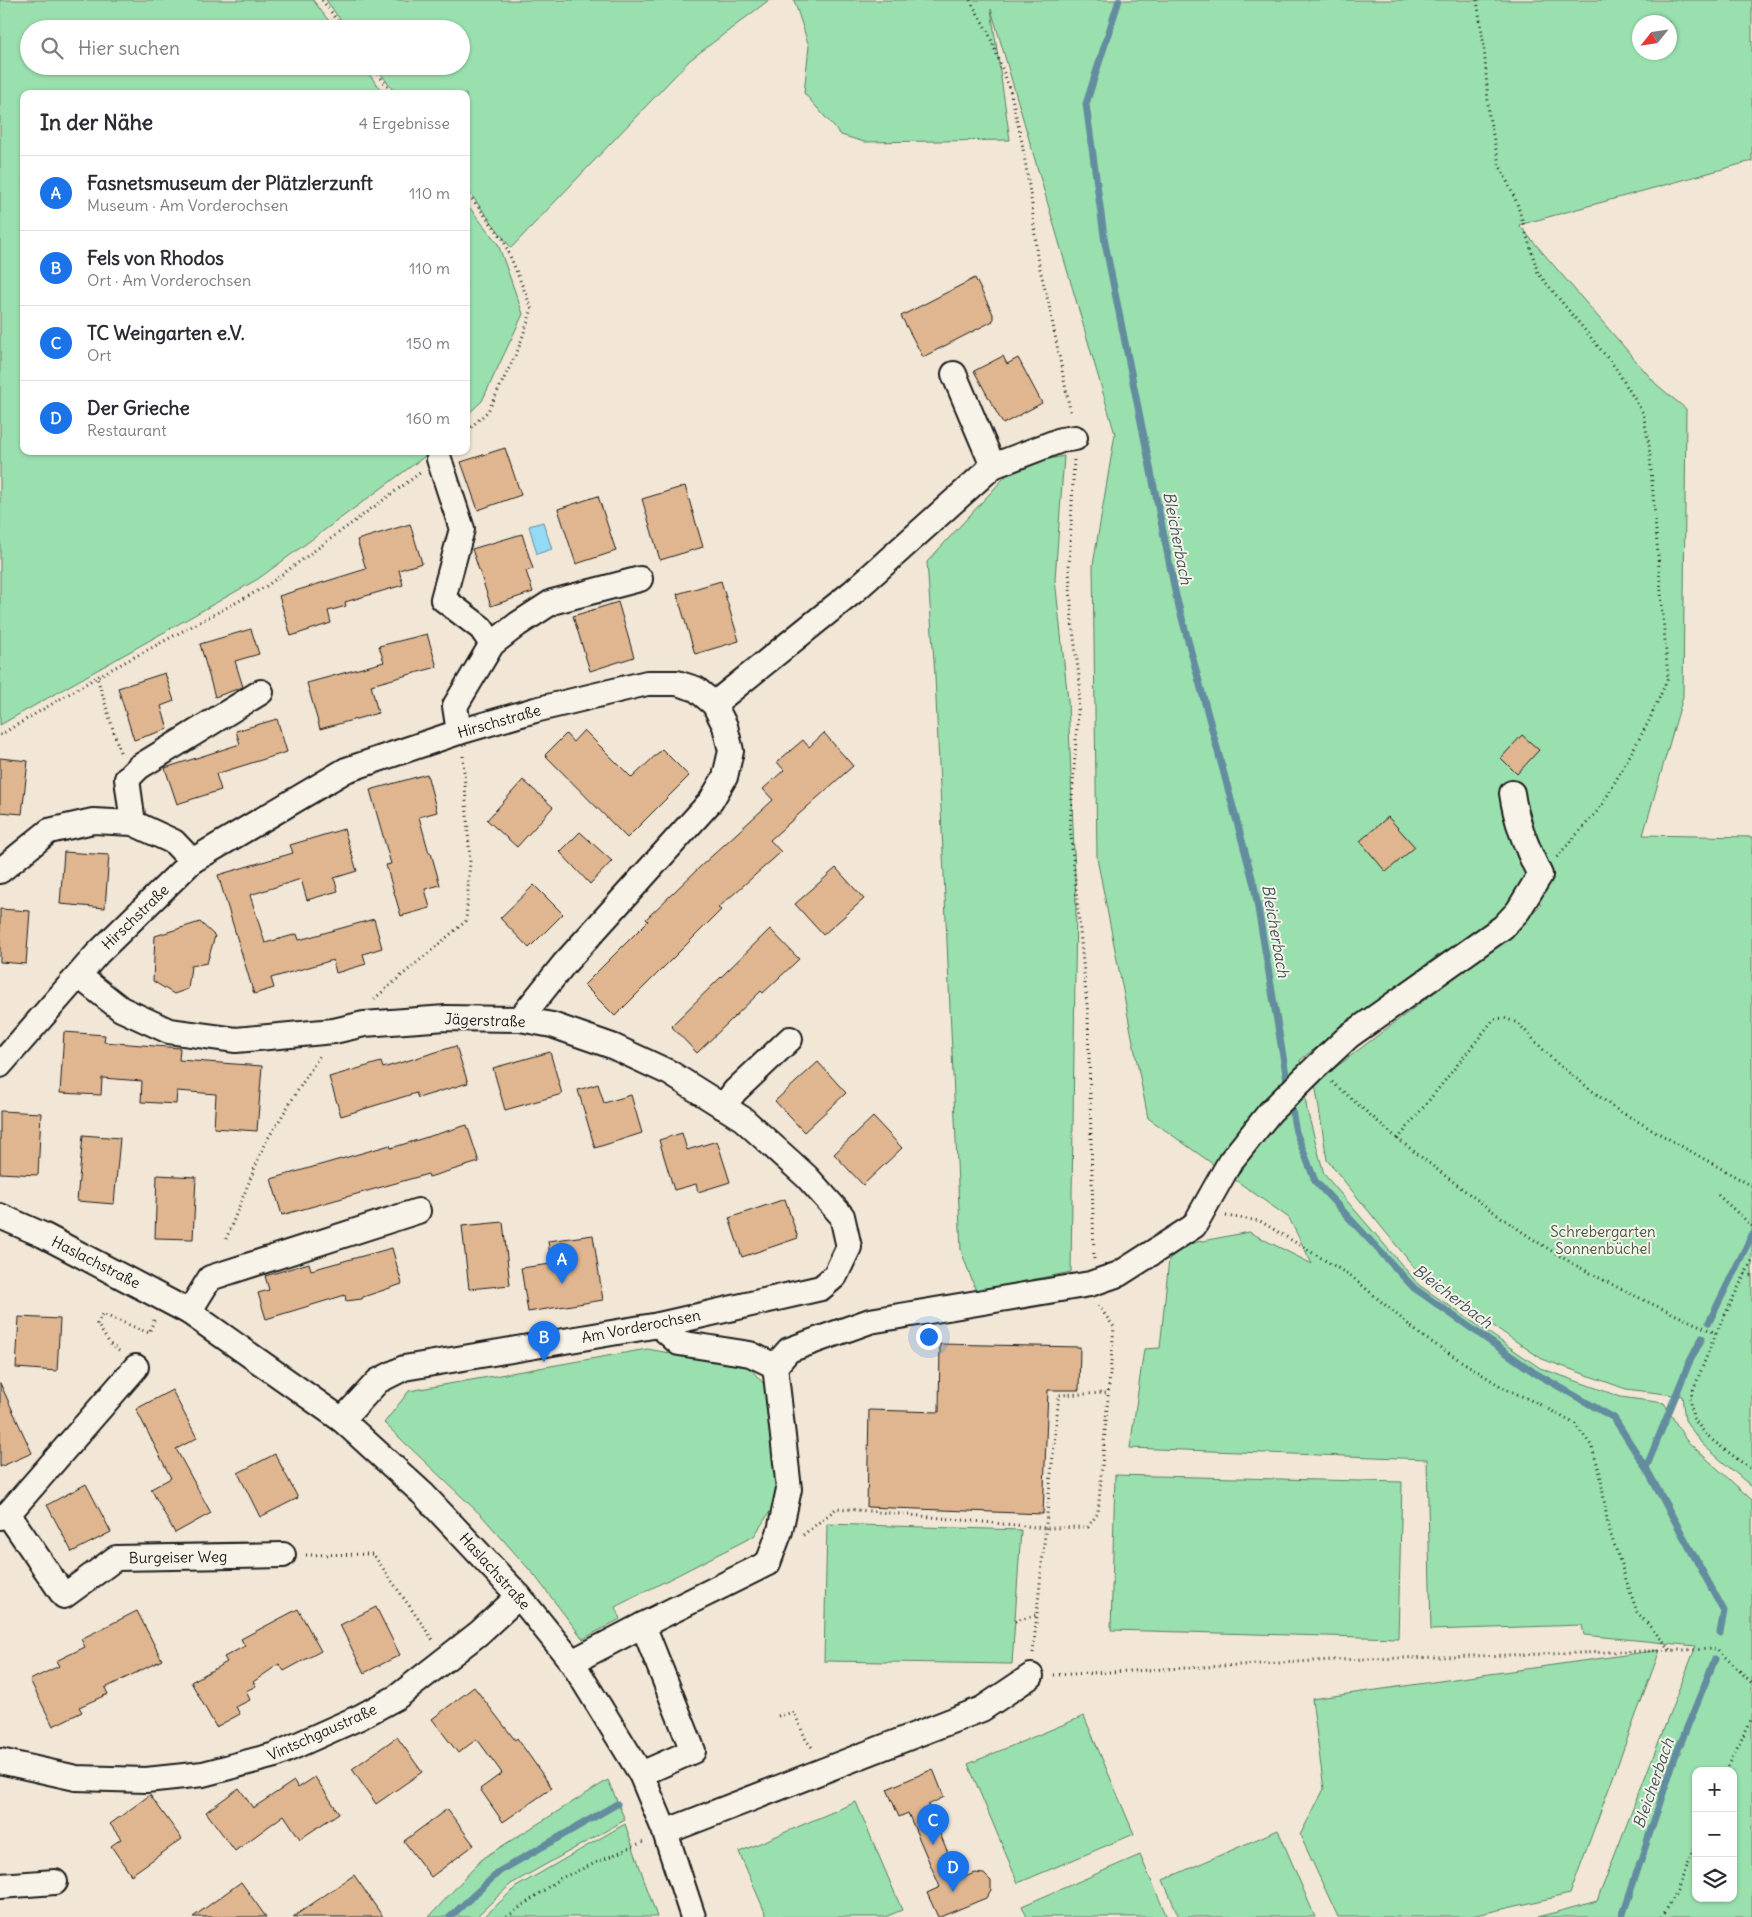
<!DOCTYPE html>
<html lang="de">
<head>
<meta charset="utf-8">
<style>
	body { margin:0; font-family:Delius,sans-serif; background:#f7f7f7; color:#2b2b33 }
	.controls { position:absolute; right:15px; bottom:15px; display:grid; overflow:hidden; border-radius:10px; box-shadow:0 1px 4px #0004 }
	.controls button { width:45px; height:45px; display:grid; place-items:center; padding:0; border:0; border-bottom:1px solid #e1e1e2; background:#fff; color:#2b2b33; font:25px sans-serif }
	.compass { position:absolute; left:1632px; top:15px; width:45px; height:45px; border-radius:50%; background:#fff; box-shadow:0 1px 4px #0004; rotate:240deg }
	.you { position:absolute; left:928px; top:1336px; width:18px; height:18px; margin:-12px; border:4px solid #fff; border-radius:50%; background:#1a73e8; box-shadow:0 0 0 8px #1a73e833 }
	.badge { display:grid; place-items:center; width:32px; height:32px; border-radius:50%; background:#1a73e8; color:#fff; font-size:16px; font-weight:700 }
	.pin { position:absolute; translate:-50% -41px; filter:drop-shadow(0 1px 2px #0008) }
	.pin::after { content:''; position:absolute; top:26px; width:18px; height:15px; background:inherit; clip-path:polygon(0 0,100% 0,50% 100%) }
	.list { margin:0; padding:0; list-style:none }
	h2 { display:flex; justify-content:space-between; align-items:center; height:65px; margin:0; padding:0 20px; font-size:21px }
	h2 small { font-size:16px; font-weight:400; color:#7c7c81 }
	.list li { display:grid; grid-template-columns:32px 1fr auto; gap:15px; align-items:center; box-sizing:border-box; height:75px; padding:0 20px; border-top:1px solid #e1e1e2 }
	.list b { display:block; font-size:19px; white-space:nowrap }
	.list p { margin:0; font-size:16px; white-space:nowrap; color:#7c7c81 }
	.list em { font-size:16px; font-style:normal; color:#7c7c81 }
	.icon { flex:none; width:28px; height:28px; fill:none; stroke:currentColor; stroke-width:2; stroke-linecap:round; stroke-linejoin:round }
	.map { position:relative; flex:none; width:1752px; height:1917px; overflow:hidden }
	.search { position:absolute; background:#fff; box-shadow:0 1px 4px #0004; left:20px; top:20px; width:450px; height:55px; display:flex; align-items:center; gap:12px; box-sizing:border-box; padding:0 18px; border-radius:28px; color:#7c7c81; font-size:19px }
	.panel { position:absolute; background:#fff; box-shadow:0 1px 4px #0004; left:20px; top:90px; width:450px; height:365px; border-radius:10px }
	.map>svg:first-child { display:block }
	.green { fill:#99e0ae; stroke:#5a7e65; fill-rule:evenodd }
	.water { fill:#94d9f6; stroke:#648d9f }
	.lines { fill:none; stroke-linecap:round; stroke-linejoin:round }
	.stream { stroke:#648d9f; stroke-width:7 }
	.building { fill:#dfb690; stroke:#1c1c1c }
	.minor-casing { stroke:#1c1c1c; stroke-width:28 }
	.path { stroke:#1c1c1c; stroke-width:3; stroke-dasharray:1 4; stroke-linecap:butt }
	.minor { stroke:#f7f3e8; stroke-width:24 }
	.labels { text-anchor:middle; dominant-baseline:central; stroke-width:4; stroke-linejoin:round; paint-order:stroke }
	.street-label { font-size:15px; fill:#1c1c1c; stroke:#f7f3e8 }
	.park-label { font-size:15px; fill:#425748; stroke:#f7f3e8 }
	.water-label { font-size:16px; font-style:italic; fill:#40555d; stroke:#f7f3e8 }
</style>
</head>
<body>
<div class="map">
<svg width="1752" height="1917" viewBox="0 0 1752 1917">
	<rect width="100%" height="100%" fill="#f2e7d6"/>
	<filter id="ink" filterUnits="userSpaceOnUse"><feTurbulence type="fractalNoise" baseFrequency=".02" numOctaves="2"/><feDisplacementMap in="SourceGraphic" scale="10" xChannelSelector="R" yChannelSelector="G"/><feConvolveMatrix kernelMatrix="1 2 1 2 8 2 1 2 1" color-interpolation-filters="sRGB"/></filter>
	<g filter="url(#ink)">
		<g class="green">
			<path d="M 0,0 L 313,0 L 335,29 L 29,29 L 29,66 L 363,66 L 384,94 L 24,94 L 24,451 L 432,451 L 258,579 L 0,725 Z"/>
			<path d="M 326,0 L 772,0 L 769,0 L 690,60 L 511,248 L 466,188 L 466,94 L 396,94 L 375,66 L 461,66 L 461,29 L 347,29 Z"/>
			<path d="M 794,0 L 1752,0 L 1752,161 L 1519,225 L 1656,384 L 1686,409 L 1683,697 L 1643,835 L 1752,837 L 1752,1487 L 1702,1444 L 1685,1420 L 1682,1396 L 1626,1389 L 1542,1359 L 1423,1278 L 1327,1160 L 1315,1083 L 1481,957 L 1541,905 L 1527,883 L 1508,914 L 1478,933 L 1437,956 L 1300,1060 L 1307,1110 L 1324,1174 L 1419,1285 L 1540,1368 L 1621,1397 L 1664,1403 L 1686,1440 L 1752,1500 L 1752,1917 L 1538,1917 L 1597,1901 L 1696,1646 L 1584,1635 L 1582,1625 L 1431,1630 L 1427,1459 L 1130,1448 L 1144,1349 L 1160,1348 L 1169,1259 L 1187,1244 L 1249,1232 L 1312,1264 L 1289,1218 L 1148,1118 L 1097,858 L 1093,565 L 1115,434 L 991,9 L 1010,140 L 864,142 L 841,135 L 804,93 L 809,46 ZM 1640,22 L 1670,22 L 1670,52 L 1640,52 ZM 1696,1771 L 1733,1771 L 1733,1898 L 1696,1898 Z"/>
			<path d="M 466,203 L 498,244 L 523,314 L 482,401 L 466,416 Z"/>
			<path d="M 1064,456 L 1055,579 L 1068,700 L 1076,902 L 1071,1272 L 976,1291 L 961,1251 L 935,676 L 927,562 L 1015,466 Z"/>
			<path d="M 647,1349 L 749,1367 L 775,1397 L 779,1498 L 754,1536 L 615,1607 L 620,1619 L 583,1639 L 535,1576 L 482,1516 L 384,1423 L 409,1391 Z"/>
			<path d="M 1115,1475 L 1402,1482 L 1398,1638 L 1111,1630 Z"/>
			<path d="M 827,1524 L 1021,1530 L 1012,1664 L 824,1661 Z"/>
			<path d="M 1660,1650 L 1570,1894 L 1467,1917 L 1338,1917 L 1300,1835 L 1324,1789 L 1312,1699 Z"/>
			<path d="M 1084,1716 L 1134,1834 L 1018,1883 L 968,1764 Z"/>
			<path d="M 608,1780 L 625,1820 L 511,1884 L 476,1917 L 429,1917 L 483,1858 Z"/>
			<path d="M 856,1802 L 902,1910 L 885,1917 L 767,1917 L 739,1852 Z"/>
			<path d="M 625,1824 L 657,1917 L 484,1917 L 516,1887 Z"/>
			<path d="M 1278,1830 L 1315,1917 L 1179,1917 L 1163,1880 Z"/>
			<path d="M 1140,1855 L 1167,1917 L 1027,1917 L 1022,1906 Z"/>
		</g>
		<path class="water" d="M 543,522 L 552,549 L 537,554 L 529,526 Z"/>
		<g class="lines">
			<g class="stream">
				<path d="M 1119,0 L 1086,104 L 1105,243 L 1176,596 L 1254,885 L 1287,1080"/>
				<path d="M 1291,1106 L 1296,1132 L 1315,1181 L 1414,1288 L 1535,1373 L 1614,1418 L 1646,1468"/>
				<path d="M 1709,1322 L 1752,1235"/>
				<path d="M 1702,1338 L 1689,1363 L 1646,1468 L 1724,1611 L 1720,1633"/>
				<path d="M 450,1917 L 500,1871 L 617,1804"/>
				<path d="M 1622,1917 L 1675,1757 L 1715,1659"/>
			</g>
		</g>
		<g class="building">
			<path d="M 975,278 L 993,314 L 993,321 L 923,357 L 901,316 Z"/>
			<path d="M 1003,356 L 1007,364 L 1018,358 L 1042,403 L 1003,424 L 974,371 Z"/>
			<path d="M 505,448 L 521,495 L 478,510 L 461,462 Z"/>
			<path d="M 685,486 L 703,547 L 660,560 L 642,499 Z"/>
			<path d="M 598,496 L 616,551 L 576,564 L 558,509 Z"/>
			<path d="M 410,524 L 422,563 L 399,570 L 403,585 L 345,602 L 346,606 L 328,611 L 331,623 L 291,636 L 279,596 L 366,569 L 357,540 Z"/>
			<path d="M 522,534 L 533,569 L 526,571 L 533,592 L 491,606 L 472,549 Z"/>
			<path d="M 721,581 L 739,641 L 695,654 L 677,594 Z"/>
			<path d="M 618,602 L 634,657 L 590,671 L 573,616 Z"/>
			<path d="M 251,629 L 259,654 L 235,661 L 243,687 L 215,697 L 200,644 Z"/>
			<path d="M 427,634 L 437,667 L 371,685 L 378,713 L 320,729 L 307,683 L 384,662 L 379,646 Z"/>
			<path d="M 165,673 L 174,701 L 161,706 L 168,729 L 134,740 L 118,688 Z"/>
			<path d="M 277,719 L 287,752 L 216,774 L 221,790 L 177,804 L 165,768 L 240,744 L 236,731 Z"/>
			<path d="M 584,730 L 632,778 L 662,749 L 689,776 L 627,838 L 545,755 L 566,734 L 573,742 Z"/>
			<path d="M 824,733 L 853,766 L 770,840 L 781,852 L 718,908 L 721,910 L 615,1016 L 584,985 L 648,921 L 646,919 L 702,865 L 773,800 L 763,789 L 784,770 L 777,762 L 803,740 L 809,747 Z"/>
			<path d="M 1522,735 L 1539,750 L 1517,774 L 1501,758 Z"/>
			<path d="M 0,758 L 28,761 L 22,814 L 0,812 Z"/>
			<path d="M 427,774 L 437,812 L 419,817 L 429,853 L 431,853 L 440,885 L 425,889 L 430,908 L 401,916 L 386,865 L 391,864 L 370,790 Z"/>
			<path d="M 523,780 L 553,807 L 517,847 L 487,820 Z"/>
			<path d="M 1388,817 L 1415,847 L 1386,872 L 1360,841 Z"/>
			<path d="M 344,829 L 357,871 L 334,878 L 338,891 L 307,900 L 301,879 L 250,895 L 265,943 L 297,934 L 299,940 L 374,919 L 382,948 L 363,954 L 366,964 L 336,973 L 333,960 L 271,978 L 274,988 L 254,994 L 218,875 L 293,853 L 290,845 Z"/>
			<path d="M 580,832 L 612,861 L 590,884 L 560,852 Z"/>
			<path d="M 64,852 L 109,855 L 105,908 L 60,904 Z"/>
			<path d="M 836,868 L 864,899 L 823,935 L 795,904 Z"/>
			<path d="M 534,885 L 563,914 L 529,948 L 500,918 Z"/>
			<path d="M 0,909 L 30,911 L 26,964 L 0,962 Z"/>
			<path d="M 200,922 L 215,936 L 207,963 L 191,966 L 188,989 L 174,994 L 153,981 L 155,936 Z"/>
			<path d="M 770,929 L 799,959 L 763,993 L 761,991 L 697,1053 L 671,1026 Z"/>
			<path d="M 64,1032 L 105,1035 L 104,1042 L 180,1048 L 179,1060 L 262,1066 L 257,1131 L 214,1128 L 216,1094 L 177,1091 L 176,1104 L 141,1102 L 142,1081 L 102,1078 L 101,1095 L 60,1093 Z"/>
			<path d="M 456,1046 L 468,1083 L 418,1098 L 416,1093 L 341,1116 L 329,1077 L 381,1062 L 383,1068 Z"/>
			<path d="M 550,1052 L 562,1094 L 505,1110 L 493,1068 Z"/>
			<path d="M 818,1062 L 846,1093 L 804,1132 L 775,1101 Z"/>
			<path d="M 598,1084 L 604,1103 L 631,1095 L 642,1133 L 595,1148 L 578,1090 Z"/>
			<path d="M 0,1111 L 41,1113 L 38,1175 L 0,1173 Z"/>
			<path d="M 873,1117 L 902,1148 L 863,1185 L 834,1154 Z"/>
			<path d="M 467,1125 L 479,1162 L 429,1177 L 428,1174 L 282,1215 L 271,1179 L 390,1145 L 391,1148 Z"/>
			<path d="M 682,1133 L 687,1150 L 717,1141 L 730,1182 L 698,1192 L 696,1184 L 674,1190 L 659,1140 Z"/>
			<path d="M 83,1135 L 120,1138 L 114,1204 L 77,1201 Z"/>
			<path d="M 157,1175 L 196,1177 L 193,1239 L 155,1238 Z"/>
			<path d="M 785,1199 L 798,1238 L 742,1257 L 729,1218 Z"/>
			<path d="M 503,1222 L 510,1285 L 469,1289 L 462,1226 Z"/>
			<path d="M 593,1235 L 603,1300 L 528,1312 L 521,1268 L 551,1264 L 548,1241 Z"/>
			<path d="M 392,1248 L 402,1284 L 363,1297 L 362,1299 L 346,1301 L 345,1295 L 266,1319 L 258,1293 L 269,1290 L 265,1276 L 309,1263 L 311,1270 Z"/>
			<path d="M 19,1317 L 60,1319 L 57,1371 L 16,1368 Z"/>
			<path d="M 940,1344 L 1080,1347 L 1079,1390 L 1048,1390 L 1043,1514 L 867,1507 L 869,1410 L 939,1412 Z"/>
			<path d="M 0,1383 L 32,1453 L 0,1467 Z"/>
			<path d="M 172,1390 L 197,1438 L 176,1449 L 211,1513 L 175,1533 L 151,1489 L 171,1478 L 136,1409 Z"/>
			<path d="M 275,1454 L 298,1498 L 260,1517 L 238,1473 Z"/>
			<path d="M 86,1484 L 111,1532 L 72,1552 L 47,1505 Z"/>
			<path d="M 376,1607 L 400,1655 L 364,1673 L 340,1625 Z"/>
			<path d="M 298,1609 L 321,1651 L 284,1671 L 279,1664 L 253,1682 L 256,1686 L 246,1691 L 250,1700 L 236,1707 L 240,1714 L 216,1727 L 191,1682 L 227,1662 L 224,1657 L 245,1646 L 241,1639 Z"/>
			<path d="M 137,1611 L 162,1660 L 105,1688 L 108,1694 L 79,1707 L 82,1712 L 53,1726 L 30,1680 L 59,1666 L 56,1661 L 85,1647 L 81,1639 Z"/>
			<path d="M 474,1687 L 515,1740 L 517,1738 L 552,1788 L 503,1822 L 480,1789 L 502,1773 L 477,1739 L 458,1753 L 432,1719 Z"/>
			<path d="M 397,1737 L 422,1772 L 376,1804 L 352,1769 Z"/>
			<path d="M 933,1769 L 944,1797 L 928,1805 L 959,1879 L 975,1873 L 984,1874 L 991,1881 L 991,1890 L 986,1898 L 940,1917 L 938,1917 L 927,1893 L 940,1887 L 908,1813 L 899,1817 L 887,1789 Z"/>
			<path d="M 315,1777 L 339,1813 L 300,1839 L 284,1815 L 235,1851 L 206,1812 L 239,1788 L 253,1808 L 294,1781 L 298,1788 Z"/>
			<path d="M 150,1795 L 182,1839 L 131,1875 L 111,1846 L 121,1839 L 110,1824 Z"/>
			<path d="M 447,1809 L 474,1845 L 431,1877 L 404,1841 Z"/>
			<path d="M 354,1875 L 383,1917 L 293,1917 Z"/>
			<path d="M 241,1882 L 266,1917 L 193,1917 Z"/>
		</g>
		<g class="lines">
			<defs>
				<g id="minor">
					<path d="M 954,374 L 993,466"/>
					<path d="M 439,459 L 462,529 L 443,599 L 481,628 L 492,644"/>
					<path d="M 714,704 L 854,591 L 993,466 L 1061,440 L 1075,438"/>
					<path d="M 459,732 L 455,706 L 492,644 L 518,624 L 552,602 L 640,579"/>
					<path d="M 133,823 L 127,779 L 139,767 L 261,692"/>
					<path d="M 0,871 L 49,831 L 93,821 L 133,823 L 174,842 L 192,861"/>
					<path d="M 79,976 L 121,1009 L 169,1031 L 236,1040 L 334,1031 L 364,1024 L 446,1018 L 520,1019 L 552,1025 L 612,1046 L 670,1073 L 743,1119 L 807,1177 L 842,1216 L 849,1247 L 835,1276 L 821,1288 L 659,1325 L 404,1368 L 378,1381 L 342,1420"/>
					<path d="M 0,1065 L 97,954 L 192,861 L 346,770 L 459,732 L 535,710 L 647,683 L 677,683 L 696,689 L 714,704 L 725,726 L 731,751 L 725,777 L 711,801 L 564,964 L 520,1019"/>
					<path d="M 723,1107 L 735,1091 L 790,1039"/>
					<path d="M 0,1216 L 43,1235 L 189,1312 L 342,1420 L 423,1494 L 519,1596 L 572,1662 L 641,1774 L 665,1832 L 693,1917"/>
					<path d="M 189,1312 L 210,1278 L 418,1211"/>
					<path d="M 775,1366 L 789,1350 L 870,1321 L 1090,1284 L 1119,1274 L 1194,1226 L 1230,1162 L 1270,1112 L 1316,1067 L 1349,1036 L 1503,927 L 1518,911 L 1540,875 C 1527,849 1516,822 1512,793"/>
					<path d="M 8,1514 L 64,1596 L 116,1558 L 283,1555"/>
					<path d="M 0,1517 L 8,1514 L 136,1367"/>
					<path d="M 572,1662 L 643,1625 L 768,1563 L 780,1531 L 789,1489 L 775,1366 L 750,1354 L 679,1343 L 659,1325"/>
					<path d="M 0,1761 L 76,1778 L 146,1780 L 203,1774 L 275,1755 L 360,1717 L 397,1697 L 479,1633 L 519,1596"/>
					<path d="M 641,1774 L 693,1751 L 643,1625"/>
					<path d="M 665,1832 L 982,1709 L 1031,1676"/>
					<path d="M 0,1886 L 55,1882"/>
				</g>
			</defs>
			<use href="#minor" class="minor-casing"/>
			<g class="path">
				<path d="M 322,0 L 344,29"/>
				<path d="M 970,0 L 989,34 L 1010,89 L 1022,142 L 1032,205 L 1037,257 L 1049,305 L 1071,415"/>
				<path d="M 1477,0 L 1484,46 L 1489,116 L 1499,164 L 1517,203 L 1538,273 L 1615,367 L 1643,413 L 1649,445 L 1668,678 L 1648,723 L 1601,807 L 1556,858"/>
				<path d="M 372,66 L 393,94"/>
				<path d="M 466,191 L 503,239 L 532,309 L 518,350 L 488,411 L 466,432"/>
				<path d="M 1074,460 L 1069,567 L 1072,622 L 1080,684 L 1070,826 L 1088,1015 L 1094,1259"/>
				<path d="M 0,735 L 97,677"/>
				<path d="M 120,752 L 97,677 L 265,587 L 420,473"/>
				<path d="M 374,999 L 466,921 L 470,860 L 463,756"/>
				<path d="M 1332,1082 L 1398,1139"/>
				<path d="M 1752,1186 L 1614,1108 L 1554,1061 L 1518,1023 L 1504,1018 L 1494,1019 L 1398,1139 C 1452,1181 1506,1224 1565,1259 C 1613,1287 1665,1310 1716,1333 L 1690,1398 L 1693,1418 L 1708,1437 L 1752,1470"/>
				<path d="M 1718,1195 L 1752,1226"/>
				<path d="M 1226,1216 L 1260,1221 L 1351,1276 L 1422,1336 L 1502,1387 L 1539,1404 L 1575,1424 L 1591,1445 L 1600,1473 L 1608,1526 L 1637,1612 L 1671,1650"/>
				<path d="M 226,1239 L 264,1145 L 320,1055"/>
				<path d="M 1752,1261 L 1745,1274 L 1752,1276"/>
				<path d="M 1716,1333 L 1745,1274"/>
				<path d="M 119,1351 L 110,1344 L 97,1324 L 102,1314 L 149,1333 L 154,1320"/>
				<path d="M 803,1535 L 837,1508 L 1046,1528 L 1088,1527 L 1098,1513 L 1114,1327 L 1098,1305"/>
				<path d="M 306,1555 L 373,1554 L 433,1640"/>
				<path d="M 1015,1621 L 1037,1615"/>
				<path d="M 1033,1653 L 1059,1395 L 1108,1393"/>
				<path d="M 1054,1675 L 1334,1660 L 1717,1649 L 1752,1683"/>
				<path d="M 778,1716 L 794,1712 L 806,1740 L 814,1750"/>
				<path d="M 1726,1771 L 1752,1718"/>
				<path d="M 507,1917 L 559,1879 L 643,1842"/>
				<path d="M 1662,1917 L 1675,1895 L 1696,1845"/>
			</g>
			<use href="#minor" class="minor"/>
		</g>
	</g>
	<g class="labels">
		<g class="street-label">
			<text transform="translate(499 721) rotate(-16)">Hirschstraße</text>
			<text transform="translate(135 917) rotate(-44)">Hirschstraße</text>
			<text transform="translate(485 1020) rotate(2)">Jägerstraße</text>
			<text transform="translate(96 1262) rotate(27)">Haslachstraße</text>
			<text transform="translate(641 1326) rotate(-11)">Am Vorderochsen</text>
			<text transform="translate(178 1557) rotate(-1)">Burgeiser Weg</text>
			<text transform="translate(495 1571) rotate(48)">Haslachstraße</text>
			<text transform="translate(322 1732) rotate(-24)">Vintschgaustraße</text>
		</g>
		<g class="park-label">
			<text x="1603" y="1231">Schrebergarten<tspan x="1603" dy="17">Sonnenbüchel</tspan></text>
		</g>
		<g class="water-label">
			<text transform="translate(1178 538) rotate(79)">Bleicherbach</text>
			<text transform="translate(1276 931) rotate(80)">Bleicherbach</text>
			<text transform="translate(1453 1296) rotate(37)">Bleicherbach</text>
			<text transform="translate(1653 1783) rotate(-71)">Bleicherbach</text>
		</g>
	</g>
</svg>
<div class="controls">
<button>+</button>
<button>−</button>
<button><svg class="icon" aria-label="layers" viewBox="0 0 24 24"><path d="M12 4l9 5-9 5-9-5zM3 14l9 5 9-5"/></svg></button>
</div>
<svg class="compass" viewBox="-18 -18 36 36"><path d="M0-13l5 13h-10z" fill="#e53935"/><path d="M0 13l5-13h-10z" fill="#7c7c81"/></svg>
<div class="you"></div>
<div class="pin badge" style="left:562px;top:1284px">A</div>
<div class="pin badge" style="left:544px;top:1362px">B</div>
<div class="pin badge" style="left:933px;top:1845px">C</div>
<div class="pin badge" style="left:953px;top:1892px">D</div>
<div class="search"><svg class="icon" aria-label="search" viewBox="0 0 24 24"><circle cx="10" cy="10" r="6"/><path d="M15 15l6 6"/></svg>Hier suchen</div>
<section class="panel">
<h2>In der Nähe<small>4 Ergebnisse</small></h2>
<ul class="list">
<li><span class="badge">A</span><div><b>Fasnetsmuseum der Plätzlerzunft</b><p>Museum · Am Vorderochsen</p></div><em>110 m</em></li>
<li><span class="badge">B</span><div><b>Fels von Rhodos</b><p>Ort · Am Vorderochsen</p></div><em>110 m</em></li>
<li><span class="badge">C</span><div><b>TC Weingarten e.V.</b><p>Ort</p></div><em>150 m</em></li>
<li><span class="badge">D</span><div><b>Der Grieche</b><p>Restaurant</p></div><em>160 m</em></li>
</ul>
</section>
</div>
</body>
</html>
